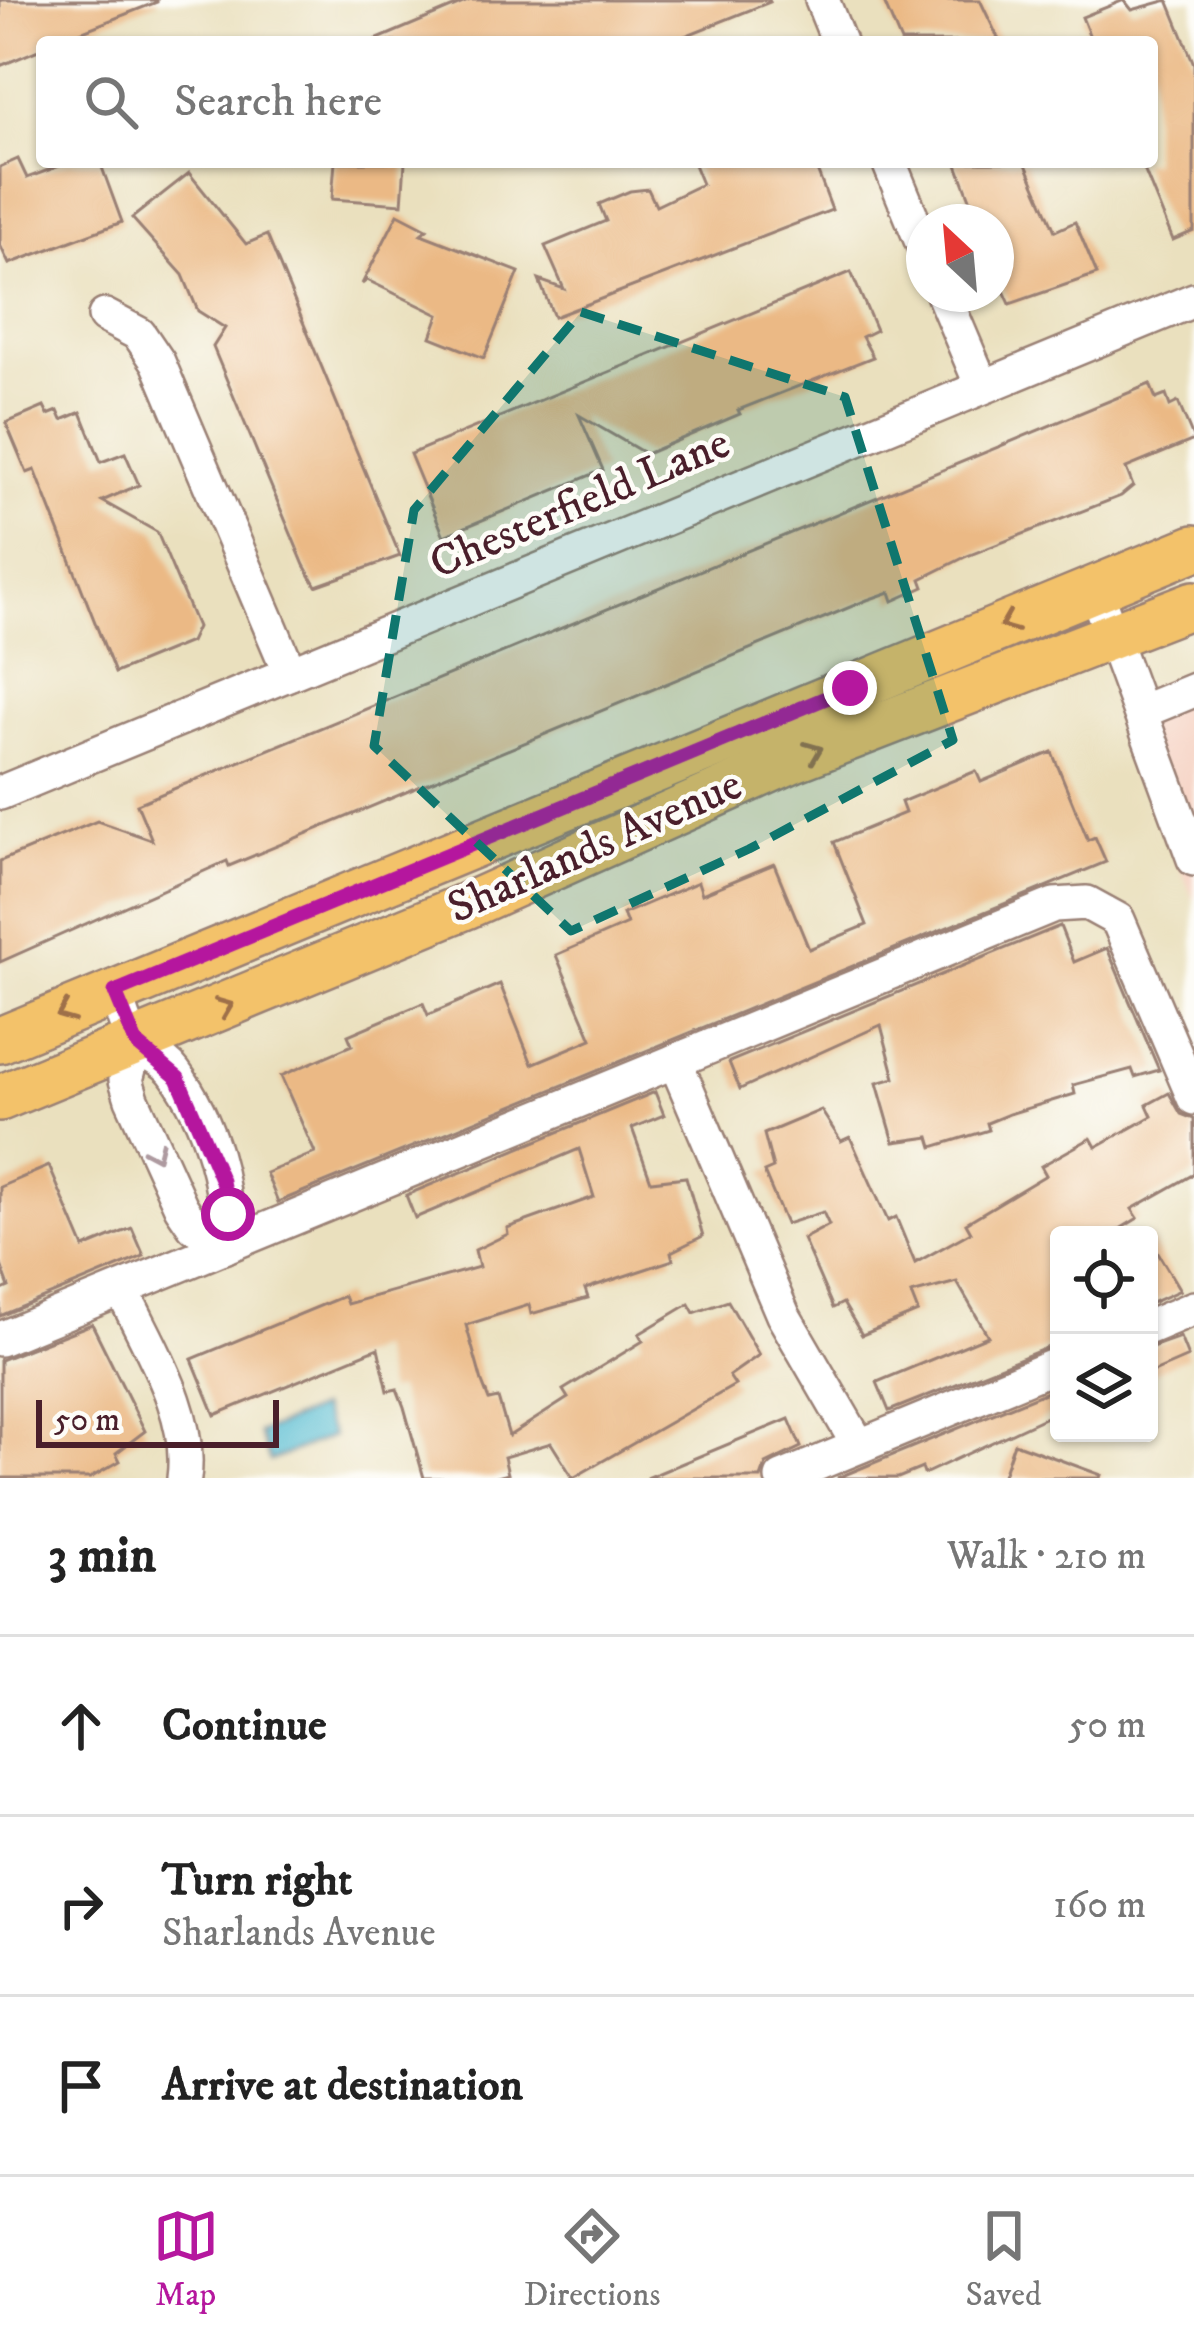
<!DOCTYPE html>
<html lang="en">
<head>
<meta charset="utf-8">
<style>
	body { margin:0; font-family:"IM FELL DW Pica",serif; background:#f2f2f2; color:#222 }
	.controls { position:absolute; right:36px; bottom:36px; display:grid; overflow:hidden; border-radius:12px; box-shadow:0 3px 9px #0004 }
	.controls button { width:108px; height:108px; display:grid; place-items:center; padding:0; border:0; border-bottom:3px solid #e0e0e0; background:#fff; color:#222; font:60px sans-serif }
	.compass { position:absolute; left:906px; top:204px; width:108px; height:108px; border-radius:50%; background:#fff; box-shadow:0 3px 9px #0004; rotate:334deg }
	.scale { position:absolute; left:36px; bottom:30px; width:243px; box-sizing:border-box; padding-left:12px; border:6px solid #4a1f2b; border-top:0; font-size:33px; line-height:42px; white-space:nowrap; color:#4a1f2b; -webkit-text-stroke:9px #fdfcf7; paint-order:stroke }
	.stop { position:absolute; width:36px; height:36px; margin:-27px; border:9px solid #b5179e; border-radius:50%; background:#fff }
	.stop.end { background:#b5179e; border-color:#fff; box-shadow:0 3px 12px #0008 }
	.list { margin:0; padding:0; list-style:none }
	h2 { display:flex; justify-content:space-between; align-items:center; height:156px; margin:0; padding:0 48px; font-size:51px }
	h2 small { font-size:39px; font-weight:400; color:#767676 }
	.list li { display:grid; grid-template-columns:78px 1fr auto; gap:36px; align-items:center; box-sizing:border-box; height:180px; padding:0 48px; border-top:3px solid #e0e0e0 }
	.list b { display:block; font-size:45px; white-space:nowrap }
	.list p { margin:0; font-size:39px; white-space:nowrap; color:#767676 }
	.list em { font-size:39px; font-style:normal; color:#767676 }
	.icon { flex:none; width:66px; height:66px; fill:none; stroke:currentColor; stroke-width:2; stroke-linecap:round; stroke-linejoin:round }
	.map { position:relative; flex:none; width:1194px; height:1478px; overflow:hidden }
	.search { position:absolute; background:#fff; box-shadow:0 3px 9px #0004; left:36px; right:36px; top:36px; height:132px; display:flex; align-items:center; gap:30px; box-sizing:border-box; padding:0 42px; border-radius:12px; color:#767676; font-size:45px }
	.sheet { height:696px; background:#fff }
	nav { display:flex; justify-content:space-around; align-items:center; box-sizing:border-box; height:168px; border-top:3px solid #e0e0e0; background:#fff; font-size:33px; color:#767676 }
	nav a { display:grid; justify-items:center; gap:6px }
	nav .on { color:#b5179e }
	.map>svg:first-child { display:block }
	.built { fill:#f6d2c3 }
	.water { fill:#54bcd2; stroke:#4f6e7e; stroke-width:3 }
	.building { fill:#ebb985 }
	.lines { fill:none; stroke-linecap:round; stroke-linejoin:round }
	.minor-casing { stroke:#9a8074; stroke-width:38 }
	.major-casing { stroke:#9a8074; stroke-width:50 }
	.minor { stroke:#fff; stroke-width:33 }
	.major { stroke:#f3c26a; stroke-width:45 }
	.oneway { stroke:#9e704a }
	.oneway2 { stroke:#ae9aa0 }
	.route { stroke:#b5179e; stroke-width:15 }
	.marked { fill:#0f766e; fill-opacity:0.2; stroke:#0f766e; stroke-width:9; stroke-dasharray:24 15; stroke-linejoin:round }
	.labels { text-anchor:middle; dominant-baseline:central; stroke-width:9; stroke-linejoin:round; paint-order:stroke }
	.street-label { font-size:45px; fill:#4a1f2b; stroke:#fdfcf7 }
</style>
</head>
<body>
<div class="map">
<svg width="1194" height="1478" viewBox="0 0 1194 1478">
	<rect width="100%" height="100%" fill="#fdfcf7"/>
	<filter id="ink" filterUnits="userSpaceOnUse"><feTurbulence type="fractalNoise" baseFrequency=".00833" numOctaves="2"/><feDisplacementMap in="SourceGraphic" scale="24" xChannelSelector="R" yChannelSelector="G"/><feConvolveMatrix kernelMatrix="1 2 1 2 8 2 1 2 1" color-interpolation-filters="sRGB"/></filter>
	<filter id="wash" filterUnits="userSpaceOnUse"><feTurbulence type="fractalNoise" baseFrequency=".004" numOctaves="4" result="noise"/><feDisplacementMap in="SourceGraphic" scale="48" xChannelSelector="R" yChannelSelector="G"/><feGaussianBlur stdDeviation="2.7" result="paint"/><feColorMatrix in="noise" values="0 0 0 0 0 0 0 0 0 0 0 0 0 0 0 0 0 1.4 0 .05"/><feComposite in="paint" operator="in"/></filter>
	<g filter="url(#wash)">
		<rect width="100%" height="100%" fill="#eae0be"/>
		<path class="built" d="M 1194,669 L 1194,901 L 1113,702 Z"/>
		<path class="water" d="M 320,1408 L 332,1436 L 270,1461 L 259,1433 Z"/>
		<g id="blocks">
			<g class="building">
				<path d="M 0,0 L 157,0 L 157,2 L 55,42 L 42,42 L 41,49 L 0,66 Z"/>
				<path d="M 470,0 L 769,0 L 770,2 L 670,42 L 645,42 L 642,35 L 622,42 L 371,42 Z"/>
				<path d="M 883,0 L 980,0 L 1000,42 L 901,42 Z"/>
				<path d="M 1124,0 L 1132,10 L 1168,0 L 1194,64 L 1194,231 L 1173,240 L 1141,162 L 1152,162 L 1152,42 L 1092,42 L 1082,17 Z"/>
				<path d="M 18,159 L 27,178 L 70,162 L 100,162 L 122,222 L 9,264 L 0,245 L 0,167 Z"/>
				<path d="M 335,162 L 405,162 L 402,204 L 332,199 Z"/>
				<path d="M 693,162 L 814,162 L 832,210 L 554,317 L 539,280 L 564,289 L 545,246 L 606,221 L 599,204 L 630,191 L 648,189 L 656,206 L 702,184 Z"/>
				<path d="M 956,162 L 1025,162 L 1055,231 L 1075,222 L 1097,274 L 1010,304 L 996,273 L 996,222 L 979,222 Z"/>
				<path d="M 189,173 L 246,244 L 267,235 L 400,556 L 316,586 L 304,565 L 213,347 L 225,328 L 198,311 L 183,275 L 132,218 Z"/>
				<path d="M 398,214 L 427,229 L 421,234 L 519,272 L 484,358 L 431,337 L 439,315 L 367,280 L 362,284 Z"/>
				<path d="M 851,272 L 876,330 L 862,337 L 873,357 L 738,410 L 740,414 L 646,454 L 579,415 L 603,470 L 444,536 L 410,454 Z"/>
				<path d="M 1150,384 L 1156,399 L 1166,395 L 1170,406 L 1178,402 L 1194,440 L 1126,468 L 1133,486 L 1121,496 L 967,556 L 921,579 L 924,587 L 893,601 L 890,592 L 867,600 L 229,866 L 227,861 L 0,962 L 0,861 L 97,821 L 152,840 L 137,804 Z"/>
				<path d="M 44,407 L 48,415 L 58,411 L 62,420 L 81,412 L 101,462 L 125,453 L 139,485 L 102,501 L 157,532 L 197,627 L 190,642 L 115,673 L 35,470 L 27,473 L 6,423 Z"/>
				<path d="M 1052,752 L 1088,840 L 1095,837 L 1106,862 L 278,1202 L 266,1173 L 315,1153 L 281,1076 L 352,1045 L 348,1035 L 423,1003 L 428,1015 L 500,984 L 532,1064 L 592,1039 L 556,955 L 627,924 L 623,914 L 698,882 L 702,894 L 774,864 L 809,949 L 867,925 L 834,842 L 905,813 L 901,802 L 976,771 L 981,782 Z"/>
				<path d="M 1060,926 L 1074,962 L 1107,948 L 1159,1070 L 1135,1077 L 1132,1069 L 1073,1085 L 1075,1094 L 1009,1114 L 987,1123 L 989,1130 L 933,1147 L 930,1137 L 894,1142 L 877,1083 L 895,1078 L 881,1025 L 740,1089 L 729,1062 Z"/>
				<path d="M 655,1092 L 664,1115 L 632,1128 L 651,1181 L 686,1177 L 703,1236 L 671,1252 L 673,1260 L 585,1289 L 588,1298 L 531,1314 L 529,1305 L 466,1325 L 482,1382 L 489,1400 L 498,1398 L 509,1436 L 568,1398 L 563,1390 L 643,1341 L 639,1334 L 689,1304 L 694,1313 L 728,1301 L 759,1355 L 729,1376 L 735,1385 L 573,1478 L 551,1443 L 504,1457 L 508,1474 L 494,1478 L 424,1478 L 404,1407 L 397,1389 L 388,1391 L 378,1348 L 215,1415 L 192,1359 L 344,1296 L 347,1304 L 479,1267 L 475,1250 L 508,1234 L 507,1228 L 594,1197 L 579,1149 L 415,1218 L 406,1195 Z"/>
				<path d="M 1169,1093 L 1181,1114 L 1194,1119 L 1194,1174 L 1132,1209 L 1138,1218 L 1110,1235 L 1059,1235 L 1059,1343 L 889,1411 L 877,1382 L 988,1336 L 957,1282 L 911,1294 L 918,1312 L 862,1335 L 843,1303 L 833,1308 L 803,1239 L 829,1225 L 823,1212 L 786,1224 L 764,1172 L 773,1168 L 764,1134 L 821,1110 L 841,1141 L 850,1137 L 888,1221 L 896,1217 L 915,1263 L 971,1232 L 966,1223 L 1046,1175 L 1041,1166 L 1091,1138 L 1096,1147 L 1152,1116 L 1147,1105 Z"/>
				<path d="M 49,1166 L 84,1248 L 132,1228 L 144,1256 L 0,1316 L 0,1291 L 9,1287 L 0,1262 L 0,1187 Z"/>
				<path d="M 1149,1238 L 1180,1290 L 1149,1304 Z"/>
				<path d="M 92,1324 L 145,1431 L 116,1453 L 120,1461 L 90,1478 L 0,1478 L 0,1360 Z"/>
				<path d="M 1180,1337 L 1188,1357 L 1149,1374 L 1149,1348 Z"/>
				<path d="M 1059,1387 L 1059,1411 L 924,1474 L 922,1468 L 898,1478 L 837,1478 Z"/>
				<path d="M 789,1419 L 801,1447 L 766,1464 L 761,1478 L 647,1478 Z"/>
				<path d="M 1014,1443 L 1101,1475 L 1100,1478 L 1002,1478 Z"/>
			</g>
		</g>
	</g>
	<g filter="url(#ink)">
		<use href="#blocks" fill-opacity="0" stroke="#9a8074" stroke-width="3"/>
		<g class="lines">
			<defs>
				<g id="minor">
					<path d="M 822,0 L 839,42"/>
					<path d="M 889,162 L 924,247"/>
					<path d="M 943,294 L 982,386"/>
					<path d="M 105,316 L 139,334 L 158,362 L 290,673"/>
					<path d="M 1094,587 L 1194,859"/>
					<path d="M 1143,711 L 1194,690"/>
					<path d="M 0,793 L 1194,300"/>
					<path d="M 115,992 C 121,1007 126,1032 137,1043 C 148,1055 164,1058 174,1072 C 209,1119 231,1189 224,1247 L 194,1226 L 181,1207 L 132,1099 L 126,1080 L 136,1043"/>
					<path d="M 675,1061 L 783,1315 L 859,1446"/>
					<path d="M 122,1289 C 148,1346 193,1413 184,1478"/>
					<path d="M 1149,1327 L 1194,1308"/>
					<path d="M 0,1339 L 1054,905 L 1087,903 L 1118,920 L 1194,1098"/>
					<path d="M 782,1478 L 1059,1364"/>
				</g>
				<g id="major">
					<path d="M 0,1040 L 1194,548"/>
					<path d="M 0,1098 L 466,906 L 794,759 L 1194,604"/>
				</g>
			</defs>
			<use href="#minor" class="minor-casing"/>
			<use href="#major" class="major-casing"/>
			<use href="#minor" class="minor"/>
			<use href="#major" class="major"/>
		</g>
		<defs><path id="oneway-chevron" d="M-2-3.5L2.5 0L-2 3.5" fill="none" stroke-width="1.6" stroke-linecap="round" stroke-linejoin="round" transform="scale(3)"/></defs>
		<g class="oneway">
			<use href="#oneway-chevron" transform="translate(1008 623) rotate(158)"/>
			<use href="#oneway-chevron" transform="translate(814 751) rotate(-22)"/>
			<use href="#oneway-chevron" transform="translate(225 1007) rotate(-22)"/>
			<use href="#oneway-chevron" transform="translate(65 1013) rotate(158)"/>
		</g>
		<use class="oneway2" href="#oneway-chevron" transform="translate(155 1152) rotate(66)"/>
	</g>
	<g class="lines" filter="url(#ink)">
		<path class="route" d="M 228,1214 L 222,1181 L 178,1078 L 136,1043 L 115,992 L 850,688"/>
	</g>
	<path class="marked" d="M 581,312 L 845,397 L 953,740 L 749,849 L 571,931 L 374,746 L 414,510 Z"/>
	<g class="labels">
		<g class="street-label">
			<text transform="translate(580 504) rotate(-23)">Chesterfield Lane</text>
			<text transform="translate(595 847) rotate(-24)">Sharlands Avenue</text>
		</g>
	</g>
</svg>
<div class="controls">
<button><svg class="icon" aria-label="locate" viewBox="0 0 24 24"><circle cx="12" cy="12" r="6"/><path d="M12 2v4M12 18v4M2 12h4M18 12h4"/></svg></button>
<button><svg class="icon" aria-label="layers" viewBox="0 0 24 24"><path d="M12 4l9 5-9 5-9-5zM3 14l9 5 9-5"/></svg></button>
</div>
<svg class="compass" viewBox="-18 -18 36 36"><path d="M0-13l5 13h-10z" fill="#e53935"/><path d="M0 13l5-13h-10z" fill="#767676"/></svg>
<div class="scale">50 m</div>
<div class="stop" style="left:228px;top:1214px"></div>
<div class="stop end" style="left:850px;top:688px"></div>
<div class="search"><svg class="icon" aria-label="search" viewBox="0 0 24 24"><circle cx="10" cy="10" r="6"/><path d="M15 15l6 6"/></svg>Search here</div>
</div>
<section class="sheet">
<h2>3 min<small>Walk · 210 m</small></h2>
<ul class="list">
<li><svg class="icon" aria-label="ahead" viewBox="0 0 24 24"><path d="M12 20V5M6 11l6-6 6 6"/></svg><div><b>Continue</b></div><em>50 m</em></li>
<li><svg class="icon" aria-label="right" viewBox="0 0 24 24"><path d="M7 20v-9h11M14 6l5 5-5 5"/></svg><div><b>Turn right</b><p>Sharlands Avenue</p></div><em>160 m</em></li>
<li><svg class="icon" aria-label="arrive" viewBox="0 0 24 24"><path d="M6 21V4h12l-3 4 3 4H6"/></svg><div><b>Arrive at destination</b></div></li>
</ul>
</section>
<nav>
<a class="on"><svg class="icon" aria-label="map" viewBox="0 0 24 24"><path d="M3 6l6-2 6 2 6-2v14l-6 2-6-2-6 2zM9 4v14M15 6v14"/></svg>Map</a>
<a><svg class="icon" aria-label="directions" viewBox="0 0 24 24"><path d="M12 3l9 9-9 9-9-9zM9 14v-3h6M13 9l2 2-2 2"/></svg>Directions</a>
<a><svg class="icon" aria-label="saved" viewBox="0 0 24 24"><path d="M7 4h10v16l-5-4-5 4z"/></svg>Saved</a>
</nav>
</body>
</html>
